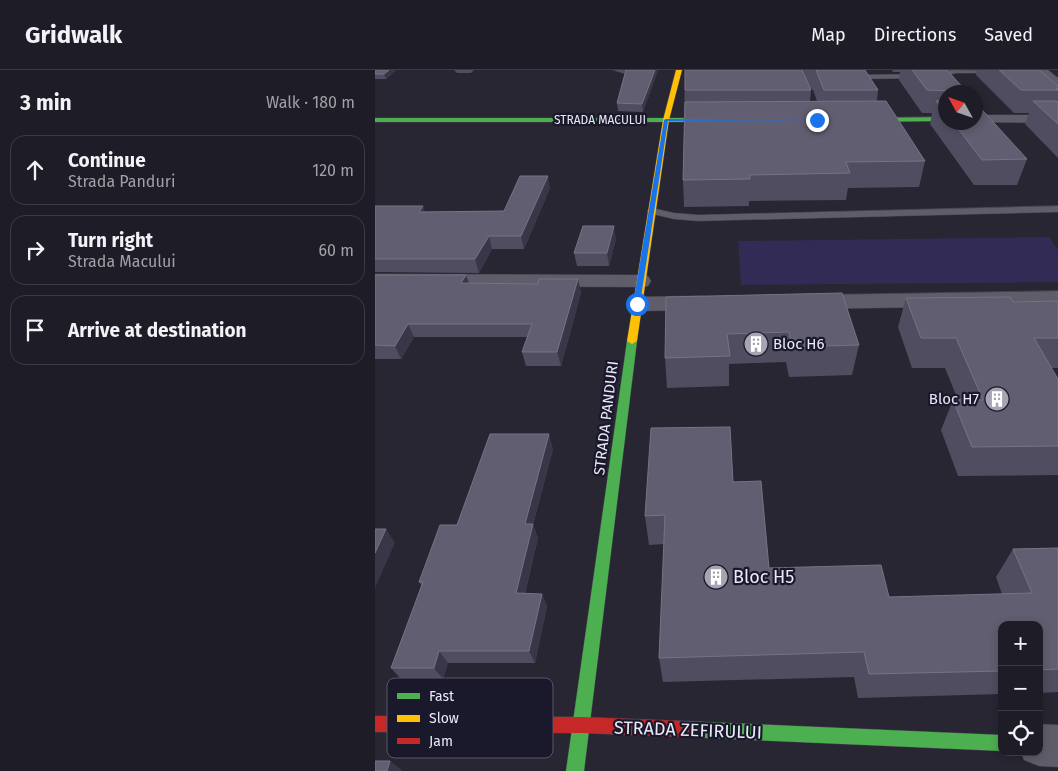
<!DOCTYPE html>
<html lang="en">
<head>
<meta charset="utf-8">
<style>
	body { margin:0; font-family:"Fira Sans",sans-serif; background:#26252e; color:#f1f3f6 }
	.controls { position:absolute; right:15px; bottom:15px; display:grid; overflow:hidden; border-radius:10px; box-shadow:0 2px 8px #0003 }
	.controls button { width:45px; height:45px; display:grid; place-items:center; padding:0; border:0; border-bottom:1px solid #3c3a43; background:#1e1c26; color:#f1f3f6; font:25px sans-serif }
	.compass { position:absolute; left:563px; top:15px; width:45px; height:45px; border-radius:50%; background:#1e1c26; box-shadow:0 2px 8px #0003; rotate:310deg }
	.stop { position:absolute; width:15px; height:15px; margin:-11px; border:4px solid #1a73e8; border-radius:50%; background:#fff }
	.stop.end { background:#1a73e8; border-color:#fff; box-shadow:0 1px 5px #0008 }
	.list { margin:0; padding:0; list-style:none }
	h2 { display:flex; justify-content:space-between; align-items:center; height:65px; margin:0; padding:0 20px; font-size:21px }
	h2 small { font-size:16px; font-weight:400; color:#a1a1a7 }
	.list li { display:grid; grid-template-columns:32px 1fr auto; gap:15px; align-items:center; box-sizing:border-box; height:70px; margin:0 10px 10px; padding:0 10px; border:1px solid #3c3a43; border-radius:15px }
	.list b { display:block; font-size:19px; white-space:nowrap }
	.list p { margin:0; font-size:16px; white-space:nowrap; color:#a1a1a7 }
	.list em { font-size:16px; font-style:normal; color:#a1a1a7 }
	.icon { flex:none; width:28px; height:28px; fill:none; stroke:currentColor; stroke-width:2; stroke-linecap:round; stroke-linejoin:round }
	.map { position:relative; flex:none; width:683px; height:701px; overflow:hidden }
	header { display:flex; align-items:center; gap:30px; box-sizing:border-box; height:70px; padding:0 25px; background:#1e1c26; border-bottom:1px solid #3c3a43 }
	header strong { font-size:24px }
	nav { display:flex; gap:28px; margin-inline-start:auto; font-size:18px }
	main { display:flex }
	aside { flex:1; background:#1e1c26 }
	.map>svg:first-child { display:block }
	.green { fill:#322b55 }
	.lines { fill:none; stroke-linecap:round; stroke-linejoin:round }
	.lane-casing { stroke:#44424d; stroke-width:1 }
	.street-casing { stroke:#44424d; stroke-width:1 }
	.fast-casing { stroke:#44424d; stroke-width:1 }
	.slow-casing { stroke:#44424d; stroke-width:1 }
	.jam-casing { stroke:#44424d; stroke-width:1 }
	.lane { fill:#5e5d69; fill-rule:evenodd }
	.street { fill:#5e5d69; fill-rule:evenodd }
	.fast { fill:#4caf50; fill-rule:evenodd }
	.slow { fill:#ffc107; fill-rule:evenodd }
	.jam { fill:#c62828; fill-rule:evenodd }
	.wall { fill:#504d60; fill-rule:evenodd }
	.shaded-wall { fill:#393647 }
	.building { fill:#615e71; stroke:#767386 }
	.route { fill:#1a73e8 }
	.labels { text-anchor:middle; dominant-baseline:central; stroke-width:4.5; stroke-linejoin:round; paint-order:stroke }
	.far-street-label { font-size:12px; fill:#e9e9f7; stroke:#1a182b }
	.poi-label { font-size:15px; fill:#e9e9f7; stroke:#1a182b; text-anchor:start }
	.street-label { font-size:15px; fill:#e9e9f7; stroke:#1a182b }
	.near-poi-label { font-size:18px; fill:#e9e9f7; stroke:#1a182b; text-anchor:start }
	.near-street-label { font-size:18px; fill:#e9e9f7; stroke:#1a182b }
	.key { fill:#1a182b; stroke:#585768; stroke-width:1 }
	.key-label { font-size:14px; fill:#e9e9f7 }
</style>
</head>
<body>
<header>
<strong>Gridwalk</strong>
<nav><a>Map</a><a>Directions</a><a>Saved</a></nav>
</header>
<main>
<aside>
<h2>3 min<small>Walk · 180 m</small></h2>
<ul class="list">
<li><svg class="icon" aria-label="ahead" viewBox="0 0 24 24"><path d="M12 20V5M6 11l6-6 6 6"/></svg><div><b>Continue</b><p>Strada Panduri</p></div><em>120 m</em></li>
<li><svg class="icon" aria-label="right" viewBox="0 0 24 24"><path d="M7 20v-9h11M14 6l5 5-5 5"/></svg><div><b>Turn right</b><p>Strada Macului</p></div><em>60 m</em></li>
<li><svg class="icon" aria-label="arrive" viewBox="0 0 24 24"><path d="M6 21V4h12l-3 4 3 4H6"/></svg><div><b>Arrive at destination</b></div></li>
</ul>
</aside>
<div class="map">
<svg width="683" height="701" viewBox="0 0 683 701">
	<rect width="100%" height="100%" fill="#282632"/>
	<path class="green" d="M 674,167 L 683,180 L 683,212 L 366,215 L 363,171 Z"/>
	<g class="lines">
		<defs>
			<g id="lane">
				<path d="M 576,0 L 624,1 L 621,3 L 581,3 L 559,8 L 475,9 L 472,7 L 475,5 L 559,4 Z"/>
				<path d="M 683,136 L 683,142 L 323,151 L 299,149 L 273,143 L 272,141 L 277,138 L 299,143 L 323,145 Z"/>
			</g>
			<g id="street">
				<path d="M 659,0 L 673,0 L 683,8 L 683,19 L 678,18 Z"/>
				<path d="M 600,45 L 683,45 L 683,53 L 597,52 L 600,52 Z"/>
				<path d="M 0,204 L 265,205 L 273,206 L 276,211 L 273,216 L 265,217 L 0,216 Z"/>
				<path d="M 683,221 L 683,235 L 433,239 L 425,237 L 422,232 L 425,227 L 433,225 Z"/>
				<path d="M 328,226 L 336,228 L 339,233 L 336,238 L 328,240 L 262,241 L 254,239 L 251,234 L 254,229 L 262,227 Z"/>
				<path d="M 664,654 L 683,655 L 683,697 L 664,696 L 649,690 L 646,682 L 664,682 Z"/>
			</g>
			<g id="fast">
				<path d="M 570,47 L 570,51 L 486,52 L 483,50 L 486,48 Z"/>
				<path d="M 0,48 L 308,48 L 311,50 L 308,52 L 0,52 Z"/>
				<path d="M 257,268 L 262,271 L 209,701 L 191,701 L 252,271 Z"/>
				<path d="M 308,651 L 627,665 L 627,681 L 308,667 L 302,665 L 300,659 L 302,653 Z"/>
			</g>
			<path id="slow" d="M 301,0 L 307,0 L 294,50 L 262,271 L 257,274 L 252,271 L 288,50 Z"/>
			<path id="jam" d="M 0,646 L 206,647 L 308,651 L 314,653 L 316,659 L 314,665 L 308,667 L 206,663 L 0,662 Z"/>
		</defs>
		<use href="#lane" class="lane-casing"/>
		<use href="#street" class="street-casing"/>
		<use href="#fast" class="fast-casing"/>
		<use href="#slow" class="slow-casing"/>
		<use href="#jam" class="jam-casing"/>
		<use href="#lane" class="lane"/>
		<use href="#street" class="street"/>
		<use href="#fast" class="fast"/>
		<use href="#slow" class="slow"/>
		<use href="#jam" class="jam"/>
	</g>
	<g class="wall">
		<path d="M 0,0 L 21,0 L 11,9 L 0,9 Z"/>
		<path d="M 79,0 L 99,0 L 96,3 L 82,3 Z"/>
		<path d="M 237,0 L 283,0 L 268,42 L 243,41 L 242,33 L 250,4 Z"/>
		<path d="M 310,0 L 490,0 L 503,20 L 502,31 L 550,91 L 544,117 L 473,118 L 471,130 L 374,131 L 374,136 L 309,137 L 308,110 ZM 435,17 L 438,20 L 442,31 L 435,31 L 436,20 Z"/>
		<path d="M 517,0 L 572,0 L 592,22 L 570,22 L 570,52 L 600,52 L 652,89 L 642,115 L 599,115 L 555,54 L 557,43 L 547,43 L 524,10 L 525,2 L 518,2 Z"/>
		<path d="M 602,0 L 664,0 L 683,16 L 683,29 L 682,31 L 683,31 L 683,88 L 650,54 L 654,43 L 639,43 L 601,5 Z"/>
		<path d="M 175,118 L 149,179 L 117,179 L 104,203 L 0,202 L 0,136 L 50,142 L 129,141 Z"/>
		<path d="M 241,169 L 234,196 L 202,196 L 199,183 Z"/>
		<path d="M 0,205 L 94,213 L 163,214 L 203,209 L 206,223 L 186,296 L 151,296 L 147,282 L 152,267 L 39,267 L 26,289 L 0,289 Z"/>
		<path d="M 291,227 L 484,275 L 477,305 L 414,307 L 411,292 L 354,294 L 354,316 L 292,318 L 290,288 Z"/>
		<path d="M 531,228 L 638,232 L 683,231 L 683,298 L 676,298 L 683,309 L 683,405 L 583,406 L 566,360 L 578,330 L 583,330 L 570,298 L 537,298 L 523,257 Z"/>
		<path d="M 178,379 L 158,455 L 163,468 L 150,524 L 167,524 L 172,536 L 160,593 L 73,593 L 68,609 L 26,609 L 16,598 L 47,516 L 44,512 L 82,455 Z"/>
		<path d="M 358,412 L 394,498 L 514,527 L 627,524 L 621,507 L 638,479 L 683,478 L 683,622 L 664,623 L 664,555 L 627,555 L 627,624 L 483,628 L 479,607 L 288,612 L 284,588 L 289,474 L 274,475 L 270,446 Z"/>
	</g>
	<g class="shaded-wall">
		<path d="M 14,0 L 21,0 L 11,9 L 9,4 Z"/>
		<path d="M 280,0 L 283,0 L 268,42 L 267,34 Z"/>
		<path d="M 173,106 L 175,118 L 149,179 L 146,166 Z"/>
		<path d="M 48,136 L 53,149 L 44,142 Z"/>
		<path d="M 239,156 L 241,169 L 234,196 L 232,183 Z"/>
		<path d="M 114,166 L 117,179 L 104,203 L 100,189 Z"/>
		<path d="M 91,205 L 96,218 L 86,213 Z"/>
		<path d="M 203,209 L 206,223 L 186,296 L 182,282 Z"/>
		<path d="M 33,254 L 39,267 L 26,289 L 20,276 Z"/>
		<path d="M 174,364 L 178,379 L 158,455 L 163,468 L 147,536 L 141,523 L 150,454 Z"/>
		<path d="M 11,459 L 20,473 L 0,518 L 0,483 Z"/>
		<path d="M 167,524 L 172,536 L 160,593 L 154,581 Z"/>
		<path d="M 64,581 L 73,593 L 68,609 L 59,598 Z"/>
		<path d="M 15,691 L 27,700 L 26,701 L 12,701 Z"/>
	</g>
	<g class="building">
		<path d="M 0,0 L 14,0 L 9,4 L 0,4 Z"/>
		<path d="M 251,0 L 280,0 L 267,34 L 242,33 Z"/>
		<path d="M 310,0 L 427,0 L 436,20 L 310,20 Z"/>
		<path d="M 441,0 L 490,0 L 503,20 L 449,20 Z"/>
		<path d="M 537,0 L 572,0 L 592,22 L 578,22 L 577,21 L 552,20 Z"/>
		<path d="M 624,0 L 664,0 L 683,16 L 683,19 L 681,19 L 683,20 L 646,20 Z"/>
		<path d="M 570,30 L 570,43 L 561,31 Z"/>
		<path d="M 511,31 L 550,91 L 471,92 L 475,103 L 375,105 L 375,109 L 308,110 L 310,32 Z"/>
		<path d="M 658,31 L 683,31 L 683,54 Z"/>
		<path d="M 600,32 L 652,89 L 607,90 L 578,52 L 600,52 Z"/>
		<path d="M 145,106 L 173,106 L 146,166 L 114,166 L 100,189 L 0,189 L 0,136 L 48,136 L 44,142 L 129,141 Z"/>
		<path d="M 208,156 L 239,156 L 232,183 L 199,183 Z"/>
		<path d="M 0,205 L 91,205 L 86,213 L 163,214 L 164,209 L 203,209 L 182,282 L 147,282 L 157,254 L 33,254 L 20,276 L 0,275 Z"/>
		<path d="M 467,223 L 484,275 L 417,277 L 414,262 L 352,264 L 355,286 L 290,288 L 291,227 Z"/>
		<path d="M 635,227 L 638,232 L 683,231 L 683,268 L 659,268 L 683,309 L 683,376 L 597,377 L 578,330 L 608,330 L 581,268 L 546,268 L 531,228 Z"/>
		<path d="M 355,357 L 358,412 L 386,411 L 394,498 L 506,495 L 514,527 L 657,523 L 638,479 L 683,478 L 683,599 L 664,600 L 664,555 L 627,555 L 627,601 L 494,604 L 489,582 L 284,588 L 290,445 L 270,446 L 276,358 Z"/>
		<path d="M 115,364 L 174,364 L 150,454 L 158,454 L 141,523 L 167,524 L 154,581 L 64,581 L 59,598 L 16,598 L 48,512 L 44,512 L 65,455 L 82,455 Z"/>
		<path d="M 0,459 L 11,459 L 0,483 Z"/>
		<path d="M 0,691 L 15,691 L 12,701 L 0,701 Z"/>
	</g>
	<path class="route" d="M 291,49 L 445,50 L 293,51 L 265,234 L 262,236 L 258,234 L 289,50 Z"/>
	<defs>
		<symbol id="building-disc" viewBox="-11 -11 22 22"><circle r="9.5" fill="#a5a5b2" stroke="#1a182b"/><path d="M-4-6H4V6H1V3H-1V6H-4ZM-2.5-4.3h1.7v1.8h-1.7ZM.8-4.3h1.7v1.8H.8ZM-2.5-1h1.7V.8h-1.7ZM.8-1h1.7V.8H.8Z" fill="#fff"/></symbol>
	</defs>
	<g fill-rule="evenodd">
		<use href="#building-disc" x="367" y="260" width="28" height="28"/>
		<use href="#building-disc" x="608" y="315" width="28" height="28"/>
		<use href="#building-disc" x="327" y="493" width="28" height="28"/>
	</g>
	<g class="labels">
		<g class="far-street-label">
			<text x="225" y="50">STRADA MACULUI</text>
		</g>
		<g class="poi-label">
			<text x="398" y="274">Bloc H6</text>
			<text x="604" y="329" text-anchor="end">Bloc H7</text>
		</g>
		<g class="street-label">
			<text transform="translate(231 348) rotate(-83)">STRADA PANDURI</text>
		</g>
		<g class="near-poi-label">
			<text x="358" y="507">Bloc H5</text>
		</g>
		<g class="near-street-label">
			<text transform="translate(313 660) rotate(2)">STRADA ZEFIRULUI</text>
		</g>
	</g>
	<rect x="12" y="608" width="166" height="80" rx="8" class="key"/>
	<rect x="22" y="623" width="23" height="6" fill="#4caf50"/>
	<rect x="22" y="645" width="23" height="7" fill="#ffc107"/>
	<rect x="22" y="668" width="23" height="6" fill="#c62828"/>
	<g class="key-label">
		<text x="54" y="631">Fast</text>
		<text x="54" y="653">Slow</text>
		<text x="54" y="676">Jam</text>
	</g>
</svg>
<div class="controls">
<button>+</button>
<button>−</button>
<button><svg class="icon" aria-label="locate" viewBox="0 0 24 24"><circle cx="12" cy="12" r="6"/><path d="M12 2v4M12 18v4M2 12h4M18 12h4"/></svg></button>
</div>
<svg class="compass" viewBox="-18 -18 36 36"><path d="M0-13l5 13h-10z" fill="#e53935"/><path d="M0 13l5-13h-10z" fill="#a1a1a7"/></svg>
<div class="stop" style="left:262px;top:234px"></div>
<div class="stop end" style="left:442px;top:50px"></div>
</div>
</main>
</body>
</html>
